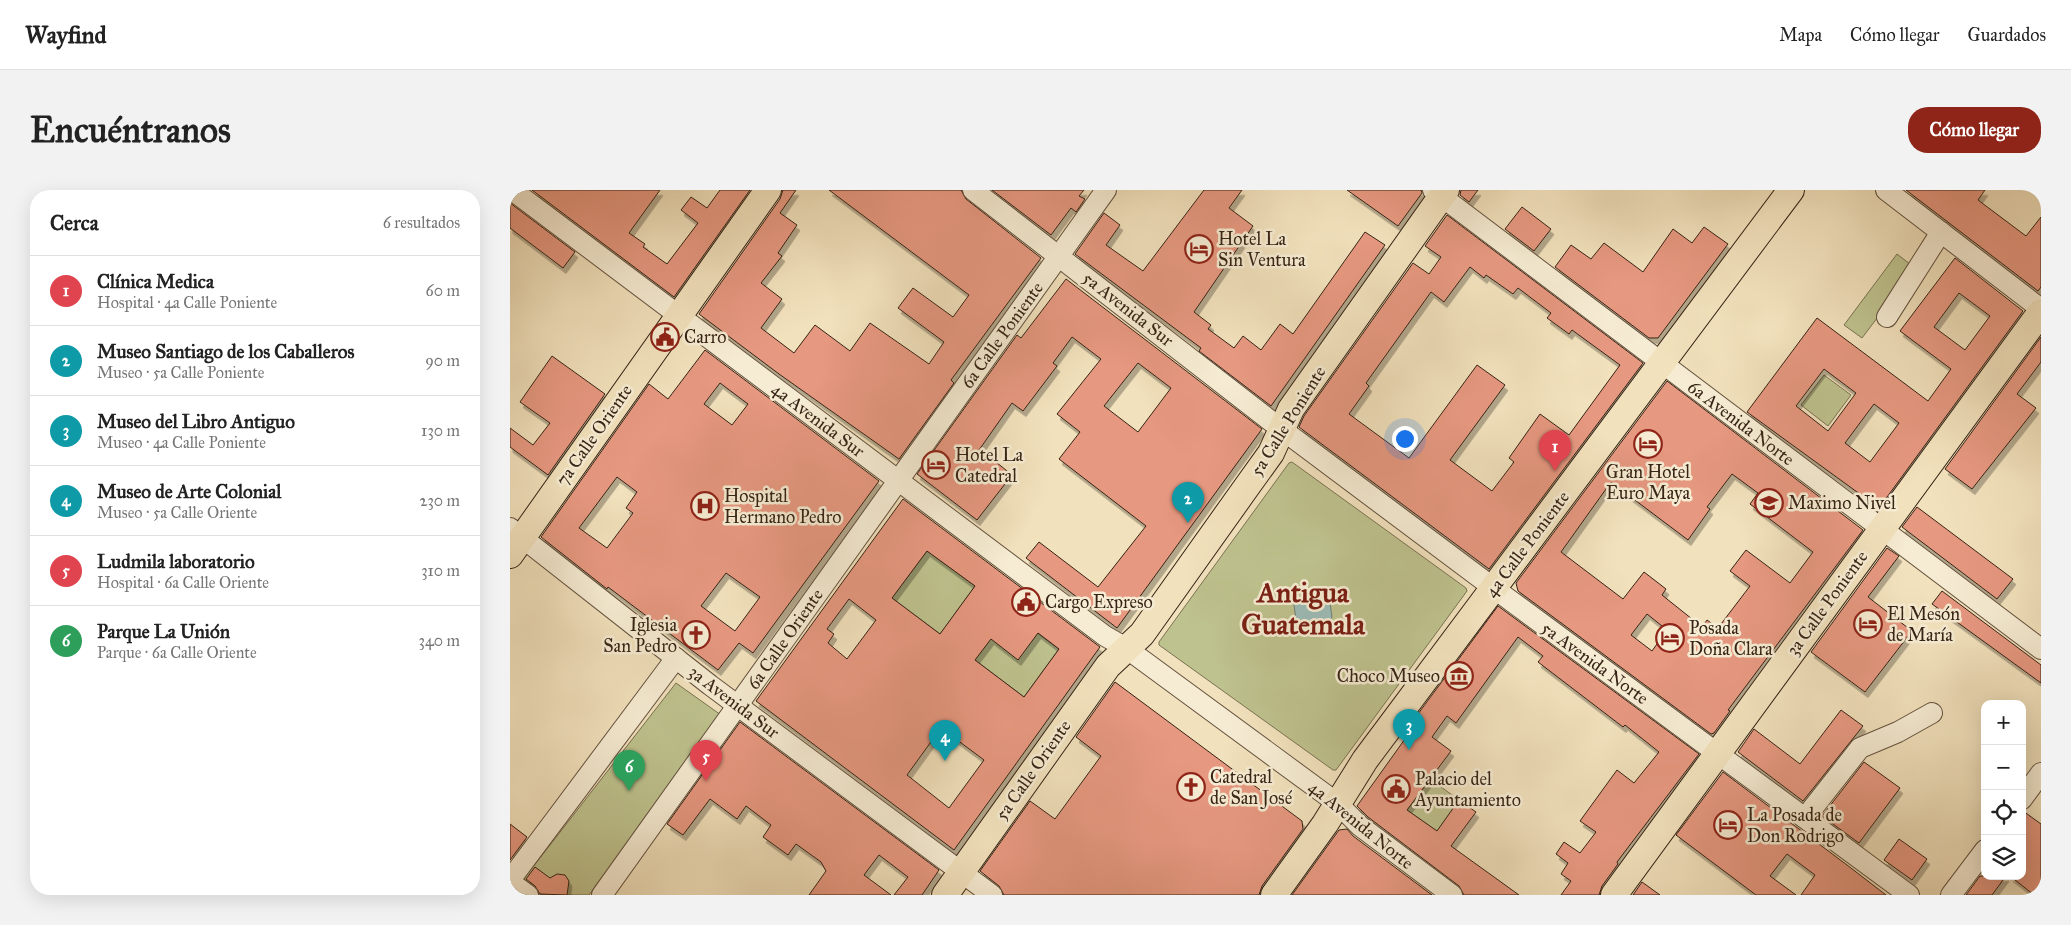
<!DOCTYPE html>
<html lang="es">
<head>
<meta charset="utf-8">
<style>
	body { margin:0; font-family:"IM FELL Great Primer",serif; background:#f2f2f2; color:#222 }
	.controls { position:absolute; right:15px; bottom:15px; display:grid; overflow:hidden; border-radius:10px; box-shadow:0 5px 20px #0002 }
	.controls button { width:45px; height:45px; display:grid; place-items:center; padding:0; border:0; border-bottom:1px solid #e0e0e0; background:#fff; color:#222; font:25px sans-serif }
	.you { position:absolute; left:894px; top:248px; width:18px; height:18px; margin:-12px; border:4px solid #fff; border-radius:50%; background:#1a73e8; box-shadow:0 0 0 8px #1a73e833 }
	.badge { display:grid; place-items:center; width:32px; height:32px; border-radius:50%; background:#8f2418; color:#fff; font-size:16px; font-weight:700 }
	.pin { position:absolute; translate:-50% -41px; filter:drop-shadow(0 1px 2px #0008) }
	.pin::after { content:''; position:absolute; top:26px; width:18px; height:15px; background:inherit; clip-path:polygon(0 0,100% 0,50% 100%) }
	.list { margin:0; padding:0; list-style:none }
	h2 { display:flex; justify-content:space-between; align-items:center; height:65px; margin:0; padding:0 20px; font-size:21px }
	h2 small { font-size:16px; font-weight:400; color:#767676 }
	.list li { display:grid; grid-template-columns:32px 1fr auto; gap:15px; align-items:center; box-sizing:border-box; height:70px; padding:0 20px; border-top:1px solid #e0e0e0 }
	.list b { display:block; font-size:19px; white-space:nowrap }
	.list p { margin:0; font-size:16px; white-space:nowrap; color:#767676 }
	.list em { font-size:16px; font-style:normal; color:#767676 }
	.icon { flex:none; width:28px; height:28px; fill:none; stroke:currentColor; stroke-width:2; stroke-linecap:round; stroke-linejoin:round }
	.map { position:relative; flex:none; width:1531px; height:705px; overflow:hidden; border-radius:20px }
	header { display:flex; align-items:center; gap:30px; box-sizing:border-box; height:70px; padding:0 25px; background:#fff; border-bottom:1px solid #e0e0e0 }
	header strong { font-size:24px }
	nav { display:flex; gap:28px; margin-inline-start:auto; font-size:18px }
	.intro { display:flex; align-items:center; justify-content:space-between; box-sizing:border-box; height:120px; padding:0 30px }
	h1 { margin:0; font-size:35px }
	.button { padding:12px 22px; border-radius:20px; background:#8f2418; color:#fff; font-size:18px; font-weight:700 }
	main { display:flex; gap:30px; padding:0 30px }
	aside { flex:1; background:#fff; border-radius:20px; box-shadow:0 5px 20px #0002 }
	.map>svg:first-child { display:block }
	.green { fill:#bec28e; stroke:#7a7252 }
	.water { fill:#9cbcb7; stroke:#737f76 }
	.building { fill:#e69880; stroke:#362315; fill-rule:evenodd; filter:url(#shadow) }
	.lines { fill:none; stroke-linecap:round; stroke-linejoin:round }
	.minor-casing { stroke:#65523f; stroke-width:22 }
	.major-casing { stroke:#362315; stroke-width:28 }
	.minor { stroke:#f6ecd3; stroke-width:20 }
	.major { stroke:#f1e1bc; stroke-width:26 }
	.labels { text-anchor:middle; dominant-baseline:central; stroke-width:5; stroke-linejoin:round; paint-order:stroke }
	.poi-label { font-size:18px; fill:#362315; stroke:#f6ecd3; text-anchor:start }
	.street-label { font-size:18px; fill:#362315; stroke:#f6ecd3 }
	.town-label { font-size:28px; font-weight:bold; fill:#7a1f14; stroke:#f6ecd3 }
</style>
</head>
<body>
<header>
<strong>Wayfind</strong>
<nav><a>Mapa</a><a>Cómo llegar</a><a>Guardados</a></nav>
</header>
<div class="intro"><h1>Encuéntranos</h1><a class="button">Cómo llegar</a></div>
<main>
<aside>
<h2>Cerca<small>6 resultados</small></h2>
<ul class="list">
<li><span class="badge" style="background:#e0444e">1</span><div><b>Clínica Medica</b><p>Hospital · 4a Calle Poniente</p></div><em>60 m</em></li>
<li><span class="badge" style="background:#0f9aa8">2</span><div><b>Museo Santiago de los Caballeros</b><p>Museo · 5a Calle Poniente</p></div><em>90 m</em></li>
<li><span class="badge" style="background:#0f9aa8">3</span><div><b>Museo del Libro Antiguo</b><p>Museo · 4a Calle Poniente</p></div><em>130 m</em></li>
<li><span class="badge" style="background:#0f9aa8">4</span><div><b>Museo de Arte Colonial</b><p>Museo · 5a Calle Oriente</p></div><em>230 m</em></li>
<li><span class="badge" style="background:#e0444e">5</span><div><b>Ludmila laboratorio</b><p>Hospital · 6a Calle Oriente</p></div><em>310 m</em></li>
<li><span class="badge" style="background:#2e9e5b">6</span><div><b>Parque La Unión</b><p>Parque · 6a Calle Oriente</p></div><em>340 m</em></li>
</ul>
</aside>
<div class="map">
<svg width="1531" height="705" viewBox="0 0 1531 705">
	<defs>
		<filter id="shadow"><feDropShadow dx="3" dy="5.5" stdDeviation="0" flood-color="#0004"/></filter>
	</defs>
	<rect width="100%" height="100%" fill="#f1e1bc"/>
	<filter id="stains"><feTurbulence type="fractalNoise" baseFrequency=".004" numOctaves="4"/><feColorMatrix values="0 0 0 0 .2 0 0 0 0 .09 0 0 0 0 .02 0 0 0 .5 -.17"/></filter>
	<radialGradient id="worn" r=".72"><stop offset=".6" stop-color="#630" stop-opacity="0"/><stop offset="1" stop-color="#630" stop-opacity=".3"/></radialGradient>
	<g class="green">
		<path d="M 1387,64 L 1405,78 L 1352,148 L 1334,135 Z"/>
		<path d="M 1314,185 L 1341,205 L 1318,236 L 1291,215 Z"/>
		<path d="M 782,272 L 956,398 L 957,401 L 826,580 L 823,580 L 649,455 L 649,452 L 779,273 Z"/>
		<path d="M 417,361 L 465,396 L 430,444 L 382,408 Z"/>
		<path d="M 500,423 L 549,459 L 514,507 L 465,470 Z"/>
		<path d="M 166,493 L 211,525 L 79,705 L 31,705 L 12,691 Z"/>
		<path d="M 920,589 L 949,610 L 927,641 L 897,620 Z"/>
	</g>
	<path class="water" d="M 807,403 L 820,413 L 822,427 L 813,439 L 799,440 L 786,430 L 784,415 L 793,404 Z"/>
	<g class="building">
		<path d="M 22,0 L 150,0 L 119,43 L 135,54 L 133,57 L 157,74 L 188,33 L 171,20 L 181,7 L 197,18 L 210,0 L 240,0 L 164,107 Z"/>
		<path d="M 273,0 L 286,0 L 270,23 L 287,35 L 268,63 L 272,66 L 251,93 L 272,109 L 251,138 L 284,163 L 305,135 L 340,161 L 360,133 L 419,174 L 434,152 L 388,118 L 403,98 L 443,127 L 459,105 L 319,0 L 451,0 L 456,9 L 531,68 L 441,190 L 444,193 L 389,269 L 269,184 L 189,124 L 270,9 Z"/>
		<path d="M 482,0 L 574,0 L 569,6 L 575,9 L 566,22 L 561,18 L 541,45 Z"/>
		<path d="M 694,0 L 732,0 L 719,18 L 743,36 L 684,122 L 701,135 L 698,139 L 724,158 L 733,146 L 751,160 L 770,134 L 783,144 L 855,42 L 875,55 L 761,216 L 689,161 L 691,158 L 565,64 L 594,23 L 610,35 L 596,55 L 633,81 Z"/>
		<path d="M 837,0 L 911,0 L 912,3 L 888,36 Z"/>
		<path d="M 951,0 L 968,0 L 959,12 L 950,5 Z"/>
		<path d="M 1396,0 L 1475,0 L 1468,10 L 1516,46 L 1531,27 L 1531,97 L 1528,101 Z"/>
		<path d="M 0,13 L 65,62 L 53,78 L 0,38 Z"/>
		<path d="M 1012,17 L 1041,39 L 1024,61 L 995,39 Z"/>
		<path d="M 937,25 L 1133,173 L 979,379 L 789,237 L 794,226 L 903,73 L 919,84 L 931,67 L 915,56 ZM 960,77 L 974,88 L 976,85 L 1003,104 L 1008,98 L 1041,123 L 1037,128 L 1059,144 L 1062,140 L 1110,175 L 1059,245 L 1030,224 L 999,268 L 1004,272 L 982,301 L 940,270 L 995,195 L 967,175 L 899,268 L 839,224 L 859,196 L 856,193 L 921,102 L 934,112 Z"/>
		<path d="M 1194,37 L 1218,54 L 1148,148 L 1139,148 L 1045,77 L 1061,55 L 1081,69 L 1094,53 L 1133,82 L 1163,39 L 1182,53 Z"/>
		<path d="M 1445,68 L 1513,121 L 1369,318 L 1237,222 L 1307,128 L 1418,211 L 1441,179 L 1390,141 ZM 1449,103 L 1480,126 L 1455,160 L 1424,137 ZM 1314,179 L 1346,203 L 1318,241 L 1286,216 ZM 1364,214 L 1389,233 L 1360,272 L 1335,253 Z"/>
		<path d="M 556,89 L 752,239 L 607,438 L 516,368 L 529,352 L 588,397 L 636,336 L 549,269 L 570,242 L 547,224 L 591,169 L 562,147 L 543,173 L 547,176 L 513,221 L 502,213 L 462,270 L 481,268 L 502,285 L 467,330 L 407,284 L 507,145 L 511,148 ZM 628,173 L 661,198 L 628,242 L 594,216 Z"/>
		<path d="M 1531,147 L 1531,172 L 1507,204 L 1526,218 L 1462,299 L 1435,279 Z"/>
		<path d="M 195,160 L 369,291 L 243,463 L 229,453 L 208,480 L 98,397 L 97,399 L 31,347 L 139,194 L 158,209 ZM 210,193 L 238,214 L 222,235 L 194,214 ZM 107,287 L 127,302 L 116,318 L 123,323 L 97,358 L 69,338 ZM 216,383 L 250,407 L 225,441 L 191,416 Z"/>
		<path d="M 42,166 L 95,204 L 38,285 L 0,257 L 0,238 L 23,255 L 40,233 L 10,212 Z"/>
		<path d="M 1157,191 L 1353,340 L 1218,520 L 1220,521 L 1204,543 L 1201,544 L 1008,401 L 1006,393 ZM 1222,284 L 1248,303 L 1240,314 L 1303,362 L 1280,393 L 1236,360 L 1220,381 L 1240,396 L 1208,438 L 1197,430 L 1192,437 L 1152,405 L 1156,399 L 1134,382 L 1113,409 L 1051,362 L 1101,292 L 1178,350 L 1200,319 L 1197,317 ZM 1137,424 L 1157,440 L 1142,461 L 1121,445 Z"/>
		<path d="M 393,309 L 590,457 L 444,660 L 246,511 ZM 417,361 L 465,396 L 430,444 L 382,408 ZM 339,409 L 366,430 L 337,469 L 318,453 L 324,444 L 317,439 ZM 528,443 L 549,459 L 514,507 L 465,470 L 481,449 L 508,470 ZM 431,538 L 474,570 L 439,618 L 397,585 Z"/>
		<path d="M 1407,317 L 1503,389 L 1487,409 L 1392,337 Z"/>
		<path d="M 1377,358 L 1389,366 L 1358,407 L 1402,441 L 1355,502 L 1301,462 Z"/>
		<path d="M 1432,401 L 1531,475 L 1531,493 L 1422,414 Z"/>
		<path d="M 988,416 L 1189,564 L 1107,672 L 1108,674 L 1092,696 L 1089,705 L 1051,705 L 1061,691 L 1051,684 L 1058,673 L 1046,664 L 1054,652 L 1070,663 L 1086,642 L 1070,631 L 1107,580 L 1124,593 L 1149,562 L 1115,535 L 1113,537 L 1028,472 L 1033,466 L 1008,447 L 946,533 L 937,526 L 922,547 L 941,561 L 897,620 L 927,641 L 949,610 L 966,622 L 941,656 L 1009,705 L 954,705 L 949,696 L 858,627 L 847,616 L 905,535 L 902,532 Z"/>
		<path d="M 605,492 L 792,631 L 793,639 L 752,696 L 749,705 L 494,705 L 489,696 L 470,681 L 520,611 L 545,629 L 591,566 L 566,547 Z"/>
		<path d="M 1331,520 L 1353,536 L 1293,611 L 1228,562 L 1244,539 L 1290,574 Z"/>
		<path d="M 230,532 L 429,680 L 412,705 L 384,705 L 398,687 L 369,665 L 354,685 L 381,705 L 299,705 L 316,681 L 311,672 L 286,654 L 278,665 L 253,647 L 261,635 L 236,616 L 227,629 L 200,609 L 173,645 L 157,634 Z"/>
		<path d="M 1354,572 L 1390,598 L 1349,653 L 1312,626 Z"/>
		<path d="M 1213,582 L 1337,675 L 1376,705 L 1291,705 L 1305,685 L 1277,664 L 1260,686 L 1286,705 L 1246,705 L 1166,645 Z"/>
		<path d="M 1513,621 L 1531,634 L 1531,705 L 1524,705 L 1500,686 L 1512,686 Z"/>
		<path d="M 0,634 L 17,647 L 0,670 Z"/>
		<path d="M 837,639 L 843,646 L 922,705 L 782,705 L 829,640 Z"/>
		<path d="M 1389,649 L 1417,669 L 1402,690 L 1374,670 Z"/>
		<path d="M 25,677 L 40,688 L 47,684 L 55,685 L 59,691 L 57,705 L 30,704 L 25,696 L 16,689 Z"/>
		<path d="M 1470,686 L 1496,686 L 1482,705 L 1456,705 Z"/>
		<path d="M 1132,692 L 1150,705 L 1123,705 Z"/>
	</g>
	<g class="lines">
		<defs>
			<g id="minor">
				<path d="M 2,0 L 595,446 L 616,458 L 827,613 L 850,636 L 942,705"/>
				<path d="M 463,0 L 762,232 L 993,405 L 1399,705"/>
				<path d="M 923,0 L 1531,459"/>
				<path d="M 1376,0 L 1531,119"/>
				<path d="M 1377,127 L 1431,42"/>
				<path d="M 0,338 L 200,495 L 482,705"/>
				<path d="M 1512,609 L 1531,583"/>
				<path d="M 1295,628 L 1350,558 L 1388,542 L 1422,523"/>
				<path d="M 0,690 L 166,468"/>
				<path d="M 0,692 L 18,705"/>
				<path d="M 92,705 L 596,0"/>
				<path d="M 1441,705 L 1475,660"/>
			</g>
			<g id="major">
				<path d="M 0,365 L 258,0"/>
				<path d="M 435,705 L 598,476 L 632,444 L 738,295 L 761,263 L 781,219 L 936,0"/>
				<path d="M 764,705 L 815,634 L 855,570 L 1281,0"/>
				<path d="M 1104,705 L 1531,122"/>
			</g>
		</defs>
		<use href="#minor" class="minor-casing"/>
		<use href="#major" class="major-casing"/>
		<use href="#minor" class="minor"/>
		<use href="#major" class="major"/>
	</g>
	<defs>
		<symbol id="hotel-ring" viewBox="-11 -11 22 22"><circle r="9.5" fill="#f6ecd3" stroke="#8f2418" stroke-width="1.5"/><path d="M-6-4.5h1.5V1H6V5H4.5V3h-9V5H-6ZM-4 0a1.8 1.8 0 1 1 3.6 0ZM.5 0V-2.5h3Q6-2.5 6 0Z" fill="#8f2418"/></symbol>
		<symbol id="civic-ring" viewBox="-11 -11 22 22"><circle r="9.5" fill="#f6ecd3" stroke="#8f2418" stroke-width="1.5"/><path d="M-.6-6.5H3V-4.5H.6V-3L4-1V1h2V6H-6V1h2V-1L-.6-3ZM-1.2 2.5V6h2.4V2.5Z" fill="#8f2418"/></symbol>
		<symbol id="school-ring" viewBox="-11 -11 22 22"><circle r="9.5" fill="#f6ecd3" stroke="#8f2418" stroke-width="1.5"/><path d="M0-5L7-2L0 1L-7-2ZM-4 1L0 2.5L4 1V4Q0 6-4 4Z" fill="#8f2418"/></symbol>
		<symbol id="hospital-ring" viewBox="-11 -11 22 22"><circle r="9.5" fill="#f6ecd3" stroke="#8f2418" stroke-width="1.5"/><path d="M-5-5h3v3.5h4V-5h3V5h-3V1.5h-4V5h-3Z" fill="#8f2418"/></symbol>
		<symbol id="church-ring" viewBox="-11 -11 22 22"><circle r="9.5" fill="#f6ecd3" stroke="#8f2418" stroke-width="1.5"/><path d="M-1.2-6h2.4v3.5h3.3v2.4h-3.3V6h-2.4V-.1h-3.3v-2.4h3.3Z" fill="#8f2418"/></symbol>
		<symbol id="museum-ring" viewBox="-11 -11 22 22"><circle r="9.5" fill="#f6ecd3" stroke="#8f2418" stroke-width="1.5"/><path d="M0-6L6-3V-2H-6V-3ZM-5-1h2V3h-2ZM-1-1h2V3h-2ZM3-1h2V3H3ZM-6 4H6V6H-6Z" fill="#8f2418"/></symbol>
	</defs>
	<g fill-rule="evenodd">
		<use href="#hotel-ring" x="673" y="43" width="32" height="32"/>
		<use href="#civic-ring" x="139" y="131" width="32" height="32"/>
		<use href="#hotel-ring" x="1122" y="238" width="32" height="32"/>
		<use href="#hotel-ring" x="410" y="259" width="32" height="32"/>
		<use href="#school-ring" x="1243" y="297" width="32" height="32"/>
		<use href="#hospital-ring" x="179" y="300" width="32" height="32"/>
		<use href="#civic-ring" x="500" y="396" width="32" height="32"/>
		<use href="#hotel-ring" x="1342" y="418" width="32" height="32"/>
		<use href="#church-ring" x="170" y="429" width="32" height="32"/>
		<use href="#hotel-ring" x="1144" y="432" width="32" height="32"/>
		<use href="#museum-ring" x="933" y="470" width="32" height="32"/>
		<use href="#church-ring" x="665" y="581" width="32" height="32"/>
		<use href="#civic-ring" x="870" y="583" width="32" height="32"/>
		<use href="#hotel-ring" x="1202" y="619" width="32" height="32"/>
	</g>
	<g class="labels">
		<g class="poi-label">
			<text x="708" y="49">Hotel La<tspan x="708" dy="21">Sin Ventura</tspan></text>
			<text x="174" y="147">Carro</text>
			<text x="445" y="265">Hotel La<tspan x="445" dy="21">Catedral</tspan></text>
			<text x="1138" y="282" text-anchor="middle">Gran Hotel<tspan x="1138" dy="21">Euro Maya</tspan></text>
			<text x="214" y="306">Hospital<tspan x="214" dy="21">Hermano Pedro</tspan></text>
			<text x="1278" y="313">Maximo Nivel</text>
			<text x="535" y="412">Cargo Expreso</text>
			<text x="1377" y="424">El Mesón<tspan x="1377" dy="21">de María</tspan></text>
			<text x="167" y="435" text-anchor="end">Iglesia<tspan x="167" dy="21">San Pedro</tspan></text>
			<text x="1179" y="438">Posada<tspan x="1179" dy="21">Doña Clara</tspan></text>
			<text x="930" y="486" text-anchor="end">Choco Museo</text>
			<text x="700" y="587">Catedral<tspan x="700" dy="21">de San José</tspan></text>
			<text x="905" y="589">Palacio del<tspan x="905" dy="21">Ayuntamiento</tspan></text>
			<text x="1237" y="625">La Posada de<tspan x="1237" dy="21">Don Rodrigo</tspan></text>
		</g>
		<g class="street-label">
			<text transform="translate(618 119) rotate(38)">5a Avenida Sur</text>
			<text transform="translate(492 145) rotate(-54)">6a Calle Poniente</text>
			<text transform="translate(308 230) rotate(37)">4a Avenida Sur</text>
			<text transform="translate(778 231) rotate(-58)">5a Calle Poniente</text>
			<text transform="translate(1231 233) rotate(37)">6a Avenida Norte</text>
			<text transform="translate(84 245) rotate(-55)">7a Calle Oriente</text>
			<text transform="translate(1017 354) rotate(-53)">4a Calle Poniente</text>
			<text transform="translate(1317 413) rotate(-54)">3a Calle Poniente</text>
			<text transform="translate(275 449) rotate(-55)">6a Calle Oriente</text>
			<text transform="translate(1085 473) rotate(36)">5a Avenida Norte</text>
			<text transform="translate(224 512) rotate(37)">3a Avenida Sur</text>
			<text transform="translate(523 580) rotate(-55)">5a Calle Oriente</text>
			<text transform="translate(851 635) rotate(39)">4a Avenida Norte</text>
		</g>
		<g class="town-label">
			<text x="793" y="402">Antigua<tspan x="793" dy="32">Guatemala</tspan></text>
		</g>
	</g>
	<rect width="100%" height="100%" filter="url(#stains)"/>
	<rect width="100%" height="100%" fill="url(#worn)"/>
</svg>
<div class="controls">
<button>+</button>
<button>−</button>
<button><svg class="icon" aria-label="locate" viewBox="0 0 24 24"><circle cx="12" cy="12" r="6"/><path d="M12 2v4M12 18v4M2 12h4M18 12h4"/></svg></button>
<button><svg class="icon" aria-label="layers" viewBox="0 0 24 24"><path d="M12 4l9 5-9 5-9-5zM3 14l9 5 9-5"/></svg></button>
</div>
<div class="you"></div>
<div class="pin badge" style="left:1045px;top:281px;background:#e0444e">1</div>
<div class="pin badge" style="left:678px;top:333px;background:#0f9aa8">2</div>
<div class="pin badge" style="left:899px;top:560px;background:#0f9aa8">3</div>
<div class="pin badge" style="left:435px;top:571px;background:#0f9aa8">4</div>
<div class="pin badge" style="left:196px;top:591px;background:#e0444e">5</div>
<div class="pin badge" style="left:119px;top:601px;background:#2e9e5b">6</div>
</div>
</main>
</body>
</html>
